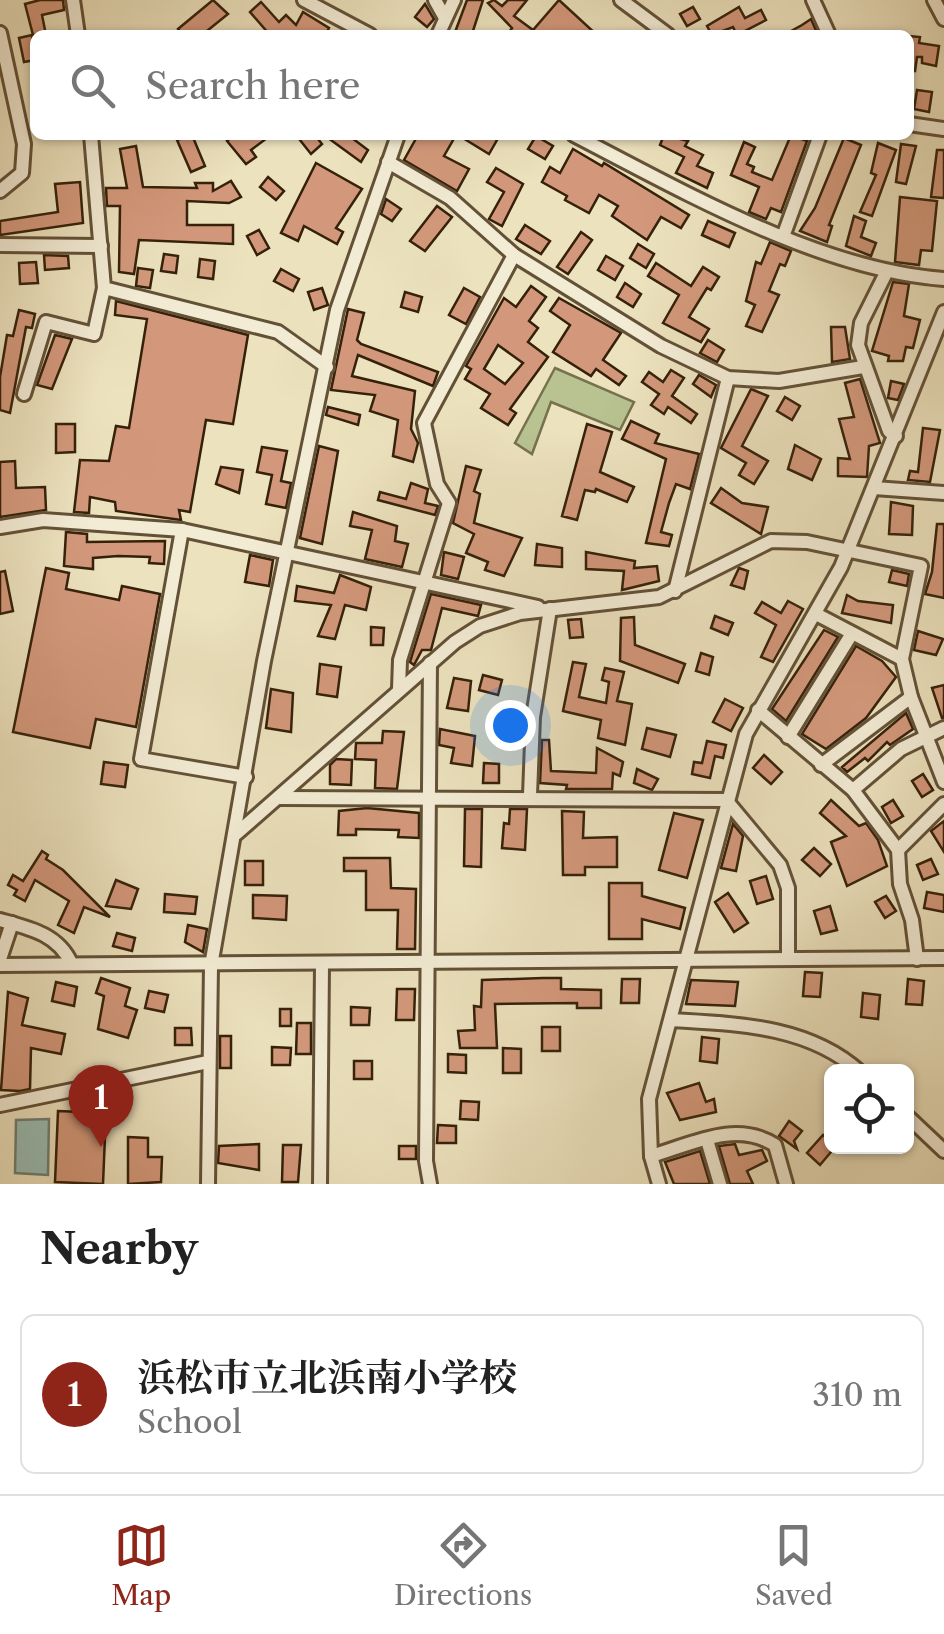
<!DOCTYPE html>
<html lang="en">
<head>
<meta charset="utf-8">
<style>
	body { margin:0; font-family:"Libre Caslon Text","Noto Serif JP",serif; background:#f2f2f2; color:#222 }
	.controls { position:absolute; right:30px; bottom:30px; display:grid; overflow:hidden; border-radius:15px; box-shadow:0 2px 8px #0004 }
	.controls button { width:90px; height:90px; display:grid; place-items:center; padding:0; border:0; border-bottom:2px solid #e0e0e0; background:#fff; color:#222; font:50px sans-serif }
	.you { position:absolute; left:510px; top:725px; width:35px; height:35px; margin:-25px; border:8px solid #fff; border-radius:50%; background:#1a73e8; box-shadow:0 0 0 15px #1a73e833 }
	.badge { display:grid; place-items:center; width:65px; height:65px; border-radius:50%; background:#8f2418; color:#fff; font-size:32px; font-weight:700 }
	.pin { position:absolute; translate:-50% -82px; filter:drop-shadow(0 2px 5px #0008) }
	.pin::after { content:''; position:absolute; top:52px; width:35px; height:30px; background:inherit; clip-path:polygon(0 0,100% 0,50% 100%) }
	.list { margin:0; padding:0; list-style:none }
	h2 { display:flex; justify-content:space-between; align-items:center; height:130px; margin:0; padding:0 40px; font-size:42px }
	h2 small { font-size:32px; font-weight:400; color:#767676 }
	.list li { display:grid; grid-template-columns:65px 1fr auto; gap:30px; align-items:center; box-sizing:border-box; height:160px; margin:0 20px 20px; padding:0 20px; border:2px solid #e0e0e0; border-radius:15px }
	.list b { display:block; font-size:38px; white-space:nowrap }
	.list p { margin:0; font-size:32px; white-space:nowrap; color:#767676 }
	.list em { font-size:32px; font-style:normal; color:#767676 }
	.icon { flex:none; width:55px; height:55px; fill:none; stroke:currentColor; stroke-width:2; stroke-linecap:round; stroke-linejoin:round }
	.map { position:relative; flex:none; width:944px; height:1184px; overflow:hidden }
	.search { position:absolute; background:#fff; box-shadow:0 2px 8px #0004; left:30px; right:30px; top:30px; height:110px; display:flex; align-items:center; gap:25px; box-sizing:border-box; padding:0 35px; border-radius:15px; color:#767676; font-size:38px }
	.sheet { height:310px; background:#fff }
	nav { display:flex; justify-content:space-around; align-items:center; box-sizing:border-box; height:140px; border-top:2px solid #e0e0e0; background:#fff; font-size:28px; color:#767676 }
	nav a { display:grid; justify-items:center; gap:5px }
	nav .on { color:#8f2418 }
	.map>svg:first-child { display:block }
	.green { fill:#b8c391; stroke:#76724e; stroke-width:2.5 }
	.water { fill:#99bdb4; stroke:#717f70; stroke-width:2.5 }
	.building { fill:#d3987b; stroke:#35210a; stroke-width:2.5; fill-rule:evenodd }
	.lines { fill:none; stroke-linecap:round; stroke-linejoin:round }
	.minor-casing { stroke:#635137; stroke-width:18 }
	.minor { stroke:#f3ecd5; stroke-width:12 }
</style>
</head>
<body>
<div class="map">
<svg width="944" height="1184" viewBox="0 0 944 1184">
	<rect width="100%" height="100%" fill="#ece2be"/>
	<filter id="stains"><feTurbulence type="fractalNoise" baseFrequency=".002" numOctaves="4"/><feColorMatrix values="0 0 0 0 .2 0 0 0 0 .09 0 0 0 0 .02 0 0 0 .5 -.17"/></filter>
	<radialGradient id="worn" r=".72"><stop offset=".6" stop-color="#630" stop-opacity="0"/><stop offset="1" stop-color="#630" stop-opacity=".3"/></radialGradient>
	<path class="green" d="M 555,368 L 634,402 L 620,430 L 551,402 L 532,454 L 515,443 Z"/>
	<path class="water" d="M 49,1119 L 48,1175 L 15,1173 L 16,1120 Z"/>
	<g class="building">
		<path d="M 40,0 L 63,0 L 64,10 L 42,15 L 46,35 L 33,35 L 25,4 Z"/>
		<path d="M 213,0 L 228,14 L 202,35 L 183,35 L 178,29 Z"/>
		<path d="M 467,0 L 483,0 L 472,34 L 454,35 Z"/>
		<path d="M 494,0 L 502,6 L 508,0 L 527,0 L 514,16 L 533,30 L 559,0 L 597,35 L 507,35 L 512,28 L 488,3 Z"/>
		<path d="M 261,2 L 279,22 L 286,15 L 296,25 L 303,12 L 329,28 L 325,35 L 270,35 L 250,12 Z"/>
		<path d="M 425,4 L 434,19 L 427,27 L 415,17 Z"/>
		<path d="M 693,7 L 700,19 L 687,26 L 680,14 Z"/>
		<path d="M 739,7 L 745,18 L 761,10 L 766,20 L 737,35 L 733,27 L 712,35 L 707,26 Z"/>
		<path d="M 811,19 L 818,35 L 784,35 L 802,25 Z"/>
		<path d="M 32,35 L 35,60 L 24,62 L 19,38 Z"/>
		<path d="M 909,36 L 920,37 L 919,43 L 939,46 L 936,66 L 922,63 L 922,57 L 917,57 L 915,71 L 909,70 Z"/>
		<path d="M 917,90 L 932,92 L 929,112 L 914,109 Z"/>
		<path d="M 192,135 L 205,166 L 191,172 L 177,140 Z"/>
		<path d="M 234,135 L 271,135 L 251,150 L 256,157 L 246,164 L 227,141 Z"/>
		<path d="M 296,135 L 315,135 L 322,144 L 311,154 Z"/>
		<path d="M 324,135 L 348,135 L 368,150 L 361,162 Z"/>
		<path d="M 418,135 L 456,135 L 444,156 L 469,169 L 457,191 L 404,160 Z"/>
		<path d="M 458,135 L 488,135 L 497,140 L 489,154 Z"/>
		<path d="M 664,135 L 688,141 L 685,146 L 703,155 L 697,166 L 713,173 L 707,188 L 676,173 L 684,157 L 660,145 Z"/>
		<path d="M 791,135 L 807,141 L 781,212 L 771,208 L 766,219 L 749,212 L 759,187 L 731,175 L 744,142 L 755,147 L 747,164 L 754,167 L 752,172 L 772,180 Z"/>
		<path d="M 536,136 L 553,146 L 545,159 L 528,149 Z"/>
		<path d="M 844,138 L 861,145 L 829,225 L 832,226 L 827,242 L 800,231 L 815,208 Z"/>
		<path d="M 878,143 L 896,150 L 872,216 L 860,212 L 876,175 L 871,173 Z"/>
		<path d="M 901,144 L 916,146 L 906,184 L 896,182 Z"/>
		<path d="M 136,146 L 143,187 L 197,188 L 195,183 L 213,183 L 213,191 L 231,181 L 241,197 L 229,203 L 187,201 L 187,225 L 233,225 L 233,244 L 139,240 L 134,274 L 119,272 L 120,206 L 107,206 L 106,188 L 127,188 L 120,149 Z"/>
		<path d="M 573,149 L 602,166 L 604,163 L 689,215 L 681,228 L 661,217 L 647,240 L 612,216 L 618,206 L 599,195 L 589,213 L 565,200 L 567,196 L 542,182 L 550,167 L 560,173 Z"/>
		<path d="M 937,150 L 944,150 L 944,198 L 931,197 Z"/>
		<path d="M 316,163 L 362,189 L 336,228 L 343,232 L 337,244 L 304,226 L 298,241 L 281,233 Z"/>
		<path d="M 496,168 L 523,184 L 502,226 L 489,219 L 504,192 L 487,182 Z"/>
		<path d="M 268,177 L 284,191 L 276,200 L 260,187 Z"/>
		<path d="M 80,182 L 83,223 L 0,235 L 0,221 L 58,212 L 55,184 Z"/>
		<path d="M 900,197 L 937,201 L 932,251 L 921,250 L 919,265 L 895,262 Z"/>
		<path d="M 386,199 L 401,209 L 392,221 L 381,214 Z"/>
		<path d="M 437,206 L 452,217 L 425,251 L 410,241 Z"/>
		<path d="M 854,216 L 866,221 L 861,237 L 876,243 L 871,256 L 846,246 Z"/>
		<path d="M 708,221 L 735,233 L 729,247 L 702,235 Z"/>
		<path d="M 525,225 L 550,241 L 541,254 L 516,239 Z"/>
		<path d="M 259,230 L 269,248 L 257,255 L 247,236 Z"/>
		<path d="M 581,232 L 592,240 L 568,274 L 557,267 Z"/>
		<path d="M 770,242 L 791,251 L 785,266 L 780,264 L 769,291 L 779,295 L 762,332 L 746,326 L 755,305 L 746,301 L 756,262 L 761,264 Z"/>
		<path d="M 638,244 L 654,254 L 646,268 L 630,258 Z"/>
		<path d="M 164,254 L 178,256 L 176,273 L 161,271 Z"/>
		<path d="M 44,255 L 68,256 L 69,268 L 45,270 Z"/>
		<path d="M 606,256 L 623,266 L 615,280 L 598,270 Z"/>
		<path d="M 200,259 L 215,261 L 213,279 L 198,277 Z"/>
		<path d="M 36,262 L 38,283 L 20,284 L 19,263 Z"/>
		<path d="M 656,263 L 691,286 L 703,267 L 719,277 L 711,290 L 707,288 L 689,317 L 709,329 L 701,342 L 663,323 L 679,295 L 648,276 Z"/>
		<path d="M 138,268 L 153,270 L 150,288 L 136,286 Z"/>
		<path d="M 281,269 L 299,279 L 293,291 L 274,281 Z"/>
		<path d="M 893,282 L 909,284 L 904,316 L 920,320 L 913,348 L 906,347 L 903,361 L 888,361 L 889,356 L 872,351 Z"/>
		<path d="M 625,283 L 641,294 L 633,307 L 617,297 Z"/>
		<path d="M 531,286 L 546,297 L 529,321 L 538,328 L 528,342 L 548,357 L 510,409 L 516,413 L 508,425 L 481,408 L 490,394 L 465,379 L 471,369 L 466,366 L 504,298 L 516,307 ZM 498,345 L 523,363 L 505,384 L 484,369 Z"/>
		<path d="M 322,288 L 328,305 L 314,310 L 308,292 Z"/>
		<path d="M 464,288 L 480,297 L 466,324 L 449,315 Z"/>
		<path d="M 405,292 L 422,297 L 418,312 L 401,307 Z"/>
		<path d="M 559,298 L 621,333 L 603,360 L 626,376 L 619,385 L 596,369 L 591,376 L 553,352 L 570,325 L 550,311 Z"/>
		<path d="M 116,301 L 248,335 L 233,424 L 206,420 L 190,512 L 179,510 L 181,520 L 116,511 L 115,502 L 90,497 L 89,513 L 74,512 L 80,460 L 109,461 L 116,426 L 129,428 L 147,319 L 115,315 Z"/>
		<path d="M 348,309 L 364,313 L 357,340 L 361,344 L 438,372 L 433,386 L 358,355 L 352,376 L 415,391 L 411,429 L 418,443 L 413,462 L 393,456 L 398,420 L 370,411 L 375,395 L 331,390 Z"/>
		<path d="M 19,310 L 35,314 L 32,328 L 26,327 L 10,413 L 0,410 L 0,377 L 7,335 L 13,336 Z"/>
		<path d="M 831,327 L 845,327 L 850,359 L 832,362 Z"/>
		<path d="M 55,335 L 72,339 L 52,389 L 37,385 Z"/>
		<path d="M 708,340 L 724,350 L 717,362 L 700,353 Z"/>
		<path d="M 671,370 L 684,378 L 672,396 L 697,414 L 691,423 L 668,407 L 664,414 L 651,405 L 659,394 L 642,382 L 649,372 L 663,382 Z"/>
		<path d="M 699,375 L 716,385 L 711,397 L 693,384 Z"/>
		<path d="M 860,379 L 880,443 L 869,446 L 867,477 L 838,476 L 838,458 L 850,459 L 839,419 L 854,417 L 845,383 Z"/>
		<path d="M 891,381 L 904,384 L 898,400 L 888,398 Z"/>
		<path d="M 751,389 L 768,396 L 742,446 L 768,461 L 754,484 L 739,475 L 746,463 L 721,448 Z"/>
		<path d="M 785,397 L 800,406 L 792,420 L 777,411 Z"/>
		<path d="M 328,407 L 360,415 L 358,425 L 326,415 Z"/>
		<path d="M 631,421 L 659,434 L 655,443 L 699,454 L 690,489 L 676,484 L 669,503 L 661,532 L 672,535 L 669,546 L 646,543 L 666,459 L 622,439 Z"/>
		<path d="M 56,424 L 75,424 L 75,452 L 56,453 Z"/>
		<path d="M 587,424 L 612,432 L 600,472 L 634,487 L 627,502 L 596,489 L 595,492 L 585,490 L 577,520 L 562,516 Z"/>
		<path d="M 923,428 L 940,430 L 930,482 L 908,480 L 910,471 L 918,472 Z"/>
		<path d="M 795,445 L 821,459 L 812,480 L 788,469 Z"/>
		<path d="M 319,446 L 338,451 L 322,544 L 300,538 Z"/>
		<path d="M 262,447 L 287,451 L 281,481 L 291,483 L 286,508 L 266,504 L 272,475 L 257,472 Z"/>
		<path d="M 15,461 L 16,488 L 45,487 L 46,510 L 0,517 L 0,462 Z"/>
		<path d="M 466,466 L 481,470 L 474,491 L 480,494 L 474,523 L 522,538 L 504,576 L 485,570 L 488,562 L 466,553 L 474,534 L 453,523 Z"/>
		<path d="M 221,467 L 243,470 L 239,493 L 216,484 Z"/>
		<path d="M 411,483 L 428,489 L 425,503 L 438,506 L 435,515 L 378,500 L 380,492 L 406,499 Z"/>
		<path d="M 721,488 L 742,503 L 768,507 L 761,534 L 711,503 Z"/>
		<path d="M 891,502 L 913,506 L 912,535 L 889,534 Z"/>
		<path d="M 353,512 L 397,526 L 395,541 L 408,544 L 402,567 L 365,559 L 372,530 L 350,526 Z"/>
		<path d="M 937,524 L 944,524 L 944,598 L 925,594 L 932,572 Z"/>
		<path d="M 66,532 L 87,534 L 87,542 L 165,541 L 164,564 L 149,563 L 150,557 L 118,556 L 93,558 L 93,569 L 64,566 Z"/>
		<path d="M 537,544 L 562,548 L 562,567 L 535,565 Z"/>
		<path d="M 444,552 L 464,557 L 458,579 L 441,575 Z"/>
		<path d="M 586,552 L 635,561 L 634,568 L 657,566 L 659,581 L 622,590 L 624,571 L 586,569 Z"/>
		<path d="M 250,555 L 273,560 L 269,586 L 245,582 Z"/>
		<path d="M 46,568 L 69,573 L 66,589 L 119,600 L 122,586 L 160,594 L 136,727 L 96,719 L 90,748 L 13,732 Z"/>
		<path d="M 739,568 L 748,571 L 744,589 L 731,585 Z"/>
		<path d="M 892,570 L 909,574 L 907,586 L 889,582 Z"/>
		<path d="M 5,571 L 13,611 L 0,614 L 0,572 Z"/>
		<path d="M 340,575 L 371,587 L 366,610 L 345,605 L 335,639 L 318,636 L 331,605 L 295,601 L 297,586 L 334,593 Z"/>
		<path d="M 431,594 L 481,605 L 478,616 L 442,608 L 431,650 L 422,650 L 414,665 L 410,662 Z"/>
		<path d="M 847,595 L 858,601 L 893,605 L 891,623 L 842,613 Z"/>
		<path d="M 788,601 L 803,609 L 773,662 L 761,657 L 776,625 L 755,613 L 762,602 L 781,613 Z"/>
		<path d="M 715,616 L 733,623 L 728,635 L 711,628 Z"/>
		<path d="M 634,617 L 635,645 L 685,664 L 678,683 L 620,661 L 621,618 Z"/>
		<path d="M 581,619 L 583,637 L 570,638 L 568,620 Z"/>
		<path d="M 371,627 L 384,628 L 383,645 L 371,645 Z"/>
		<path d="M 824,630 L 838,637 L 786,721 L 772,709 Z"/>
		<path d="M 918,631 L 943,639 L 936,655 L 914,650 Z"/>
		<path d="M 856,646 L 882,661 L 896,677 L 866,718 L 826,749 L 802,734 Z"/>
		<path d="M 701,653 L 713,657 L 709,675 L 696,671 Z"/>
		<path d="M 573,662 L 586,664 L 579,697 L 606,703 L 609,682 L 602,680 L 605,668 L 624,672 L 617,701 L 632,704 L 625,745 L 598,738 L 601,720 L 563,711 Z"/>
		<path d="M 320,664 L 341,667 L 337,697 L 317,694 Z"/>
		<path d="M 483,675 L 502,680 L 498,695 L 479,690 Z"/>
		<path d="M 454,678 L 471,681 L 468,711 L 447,708 Z"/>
		<path d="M 944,685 L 944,718 L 942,718 L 932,688 Z"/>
		<path d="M 271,689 L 293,693 L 291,732 L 266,728 Z"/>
		<path d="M 725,699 L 743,708 L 731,731 L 713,722 Z"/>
		<path d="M 906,713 L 913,729 L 890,745 L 887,742 L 868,761 L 865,758 L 847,772 L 842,767 Z"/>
		<path d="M 647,728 L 676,735 L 670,757 L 642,749 Z"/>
		<path d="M 440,729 L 475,736 L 472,766 L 451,763 L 454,748 L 439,745 Z"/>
		<path d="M 383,731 L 404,732 L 397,789 L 375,788 L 376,760 L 355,759 L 356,743 L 382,743 Z"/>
		<path d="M 542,740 L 549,740 L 551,771 L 596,773 L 597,748 L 623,762 L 620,776 L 613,773 L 612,789 L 566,789 L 567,785 L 540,783 Z"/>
		<path d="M 707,741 L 726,745 L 723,758 L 715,756 L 710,778 L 692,774 L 694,762 L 702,763 Z"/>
		<path d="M 764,755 L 782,772 L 771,784 L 753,768 Z"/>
		<path d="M 336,759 L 352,760 L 351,785 L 330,784 L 330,765 Z"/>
		<path d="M 104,762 L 128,765 L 125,787 L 101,784 Z"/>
		<path d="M 484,763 L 499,764 L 499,783 L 483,783 Z"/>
		<path d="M 637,769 L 658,779 L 652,790 L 634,783 Z"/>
		<path d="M 923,774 L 933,790 L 922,797 L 912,781 Z"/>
		<path d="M 831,800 L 859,826 L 866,823 L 878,840 L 887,866 L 847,886 L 831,842 L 846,836 L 820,813 Z"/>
		<path d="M 893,800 L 903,816 L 891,823 L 882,807 Z"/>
		<path d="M 367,808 L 419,813 L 419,838 L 398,837 L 399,830 L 356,829 L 356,835 L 338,835 L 339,811 Z"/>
		<path d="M 465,809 L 482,809 L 481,867 L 464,866 Z"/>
		<path d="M 510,809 L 527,809 L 525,850 L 502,848 L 504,823 L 509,824 Z"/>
		<path d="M 562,811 L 584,812 L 583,838 L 617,837 L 617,867 L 585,867 L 585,875 L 563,875 Z"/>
		<path d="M 674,813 L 703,820 L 687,878 L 659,870 Z"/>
		<path d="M 944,821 L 944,852 L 931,831 Z"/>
		<path d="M 733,824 L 743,836 L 736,871 L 721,868 Z"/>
		<path d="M 814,848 L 831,864 L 820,876 L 802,860 Z"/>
		<path d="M 42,851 L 48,855 L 46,859 L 63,870 L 110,917 L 84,907 L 74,933 L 58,925 L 69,901 L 35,880 L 25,901 L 14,895 L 17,890 L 8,885 L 13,875 L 23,881 Z"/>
		<path d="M 344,858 L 390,858 L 391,888 L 416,889 L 415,949 L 397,949 L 398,910 L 366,910 L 366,871 L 344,871 Z"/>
		<path d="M 931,859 L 938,874 L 923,880 L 917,865 Z"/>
		<rect x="245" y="861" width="18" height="24"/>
		<path d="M 766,876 L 773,899 L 757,904 L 750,881 Z"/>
		<path d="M 116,880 L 138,889 L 131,909 L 106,906 Z"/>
		<path d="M 609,883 L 642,883 L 642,896 L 685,908 L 680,929 L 642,919 L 642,939 L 609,939 Z"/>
		<path d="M 927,892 L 944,895 L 944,912 L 924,908 Z"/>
		<path d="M 728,893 L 748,923 L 734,932 L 715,902 Z"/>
		<path d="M 165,894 L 197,897 L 195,914 L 164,912 Z"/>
		<path d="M 253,895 L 287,896 L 286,920 L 253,918 Z"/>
		<path d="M 886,896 L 896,911 L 885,918 L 875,902 Z"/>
		<path d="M 830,906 L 837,930 L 821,934 L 814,911 Z"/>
		<path d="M 188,925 L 207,929 L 203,952 L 185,942 Z"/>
		<path d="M 117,933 L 135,938 L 132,951 L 113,946 Z"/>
		<path d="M 805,972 L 822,973 L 820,997 L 803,996 Z"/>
		<path d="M 101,978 L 130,988 L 125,1006 L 137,1010 L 128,1038 L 98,1029 L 104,996 L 96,993 Z"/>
		<path d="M 543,978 L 561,978 L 561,989 L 601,990 L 601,1008 L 577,1008 L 577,1003 L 495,1004 L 497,1048 L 460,1048 L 458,1031 L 475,1030 L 474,1006 L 481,1007 L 482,980 Z"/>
		<path d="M 622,979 L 640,979 L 639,1003 L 621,1003 Z"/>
		<path d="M 908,979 L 924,981 L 922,1005 L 906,1004 Z"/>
		<path d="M 691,980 L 738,982 L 735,1006 L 686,1004 Z"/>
		<path d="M 56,982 L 77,987 L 74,1006 L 52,1001 Z"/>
		<path d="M 397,989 L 415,989 L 414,1020 L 396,1020 Z"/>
		<path d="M 149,991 L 168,995 L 164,1012 L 145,1008 Z"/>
		<path d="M 8,992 L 28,998 L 22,1025 L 65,1034 L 61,1054 L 31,1048 L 30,1089 L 20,1091 L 1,1090 Z"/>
		<path d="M 863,993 L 880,995 L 878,1019 L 861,1017 Z"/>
		<path d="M 351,1007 L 370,1008 L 369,1025 L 351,1025 Z"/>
		<rect x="280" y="1009" width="11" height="17"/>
		<path d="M 297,1023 L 311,1023 L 311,1054 L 296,1054 Z"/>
		<rect x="542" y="1027" width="18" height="24"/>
		<path d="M 175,1028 L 191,1028 L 192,1045 L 175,1045 Z"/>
		<rect x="220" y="1036" width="11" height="32"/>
		<path d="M 702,1037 L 719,1039 L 717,1063 L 700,1061 Z"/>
		<path d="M 272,1047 L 291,1048 L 290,1065 L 272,1065 Z"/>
		<path d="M 503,1048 L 521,1049 L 521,1073 L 503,1073 Z"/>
		<path d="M 448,1054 L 466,1055 L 466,1073 L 448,1072 Z"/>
		<rect x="354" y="1061" width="18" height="18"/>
		<path d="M 699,1083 L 706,1102 L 714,1099 L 716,1112 L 680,1120 L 667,1093 Z"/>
		<path d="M 461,1101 L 479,1102 L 478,1120 L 460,1119 Z"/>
		<path d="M 58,1111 L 106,1113 L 103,1184 L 55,1182 Z"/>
		<path d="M 789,1121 L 802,1131 L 794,1141 L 797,1149 L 779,1136 Z"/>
		<path d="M 438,1125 L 456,1126 L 456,1143 L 437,1143 Z"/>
		<path d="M 823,1135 L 836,1146 L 820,1165 L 807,1153 Z"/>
		<path d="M 128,1137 L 148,1138 L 148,1157 L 162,1157 L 161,1182 L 128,1184 Z"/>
		<path d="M 259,1144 L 259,1170 L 218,1163 L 219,1146 Z"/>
		<path d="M 735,1144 L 739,1155 L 762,1150 L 767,1161 L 747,1171 L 753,1184 L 730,1184 L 719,1146 Z"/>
		<path d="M 283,1145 L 301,1145 L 298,1182 L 282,1182 Z"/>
		<rect x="399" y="1146" width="17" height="13"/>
		<path d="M 700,1151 L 710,1184 L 674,1184 L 665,1162 Z"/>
	</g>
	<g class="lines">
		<defs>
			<g id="minor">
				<path d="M 73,0 L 78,35"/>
				<path d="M 304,0 L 370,35"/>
				<path d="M 435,0 L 445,18"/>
				<path d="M 621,0 L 668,35"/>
				<path d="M 813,0 L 829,35"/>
				<path d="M 934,0 L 944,19"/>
				<path d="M 0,33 L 24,144 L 22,173 L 0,191"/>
				<path d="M 438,35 L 454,0"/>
				<path d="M 909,124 L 944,129"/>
				<path d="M 91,135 L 104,288 L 278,332 L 327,367"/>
				<path d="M 574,135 C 684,192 820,270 944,279"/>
				<path d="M 388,162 L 450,198 L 514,255 L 661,346 L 728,378 L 779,381 L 863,367"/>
				<path d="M 784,234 L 820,135"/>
				<path d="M 0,245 L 101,246"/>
				<path d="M 887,271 L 861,323 L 858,345 L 889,431 L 896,436"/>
				<path d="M 24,394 L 46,322 L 94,334 L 104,288"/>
				<path d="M 874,488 L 944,493"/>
				<path d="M 0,527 L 43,520 L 182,530 L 538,607"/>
				<path d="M 182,530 L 141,759 L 246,777"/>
				<path d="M 675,591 L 728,378"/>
				<path d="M 816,614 L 902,659"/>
				<path d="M 399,689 L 400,660 L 449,503 L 437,484 L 424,423 L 514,255"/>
				<path d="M 758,710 L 853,790 L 898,850 L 900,884 L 912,920 L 917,959"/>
				<path d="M 788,737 L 851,635"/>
				<path d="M 821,765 L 911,697"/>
				<path d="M 853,790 L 901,749 L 944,728"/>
				<path d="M 530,795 L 533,717 L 550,609"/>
				<path d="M 280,798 L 726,800 L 780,865 L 788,888 L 788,958"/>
				<path d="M 236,834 L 455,642 L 480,626 L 520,613 L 659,597 L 771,541 L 807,542 L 921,566 L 902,659 L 911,697 L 944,782"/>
				<path d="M 898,850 L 944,804"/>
				<path d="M 0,920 C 29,928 58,934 71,963"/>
				<path d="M 0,959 L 12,923"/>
				<path d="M 0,965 L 944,958"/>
				<path d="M 671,1020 C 736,1024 808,1025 860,1072"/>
				<path d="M 0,1105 L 208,1062"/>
				<path d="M 906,1115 L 944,1151"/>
				<path d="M 707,1140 L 720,1184"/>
				<path d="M 651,1156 C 692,1144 736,1120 775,1145 L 786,1184"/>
				<path d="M 208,1184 L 211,966 L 264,661 L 337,310 L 398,135"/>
				<path d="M 320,1184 L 322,965"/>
				<path d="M 430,1184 L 426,1161 L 430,663"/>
				<path d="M 659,1184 L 651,1156 L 649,1099 L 746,734 L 841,567 L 944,312"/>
			</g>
		</defs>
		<use href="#minor" class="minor-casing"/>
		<use href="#minor" class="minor"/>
	</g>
	<rect width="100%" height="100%" filter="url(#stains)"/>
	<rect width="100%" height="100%" fill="url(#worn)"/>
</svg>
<div class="controls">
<button><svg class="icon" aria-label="locate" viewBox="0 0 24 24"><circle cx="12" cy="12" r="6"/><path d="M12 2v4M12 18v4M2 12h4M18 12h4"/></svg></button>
</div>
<div class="you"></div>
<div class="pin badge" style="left:101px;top:1147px">1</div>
<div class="search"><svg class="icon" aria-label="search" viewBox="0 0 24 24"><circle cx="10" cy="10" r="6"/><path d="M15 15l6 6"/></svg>Search here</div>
</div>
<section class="sheet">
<h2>Nearby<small></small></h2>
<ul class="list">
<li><span class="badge">1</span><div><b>浜松市立北浜南小学校</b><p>School</p></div><em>310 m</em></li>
</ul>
</section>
<nav>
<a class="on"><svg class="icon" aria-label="map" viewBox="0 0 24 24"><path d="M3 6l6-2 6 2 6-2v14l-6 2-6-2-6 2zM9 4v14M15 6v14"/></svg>Map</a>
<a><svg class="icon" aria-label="directions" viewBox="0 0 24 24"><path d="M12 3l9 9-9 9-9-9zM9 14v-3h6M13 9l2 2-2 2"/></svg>Directions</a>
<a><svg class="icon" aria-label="saved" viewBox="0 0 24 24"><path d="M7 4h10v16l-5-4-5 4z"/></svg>Saved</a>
</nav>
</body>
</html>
